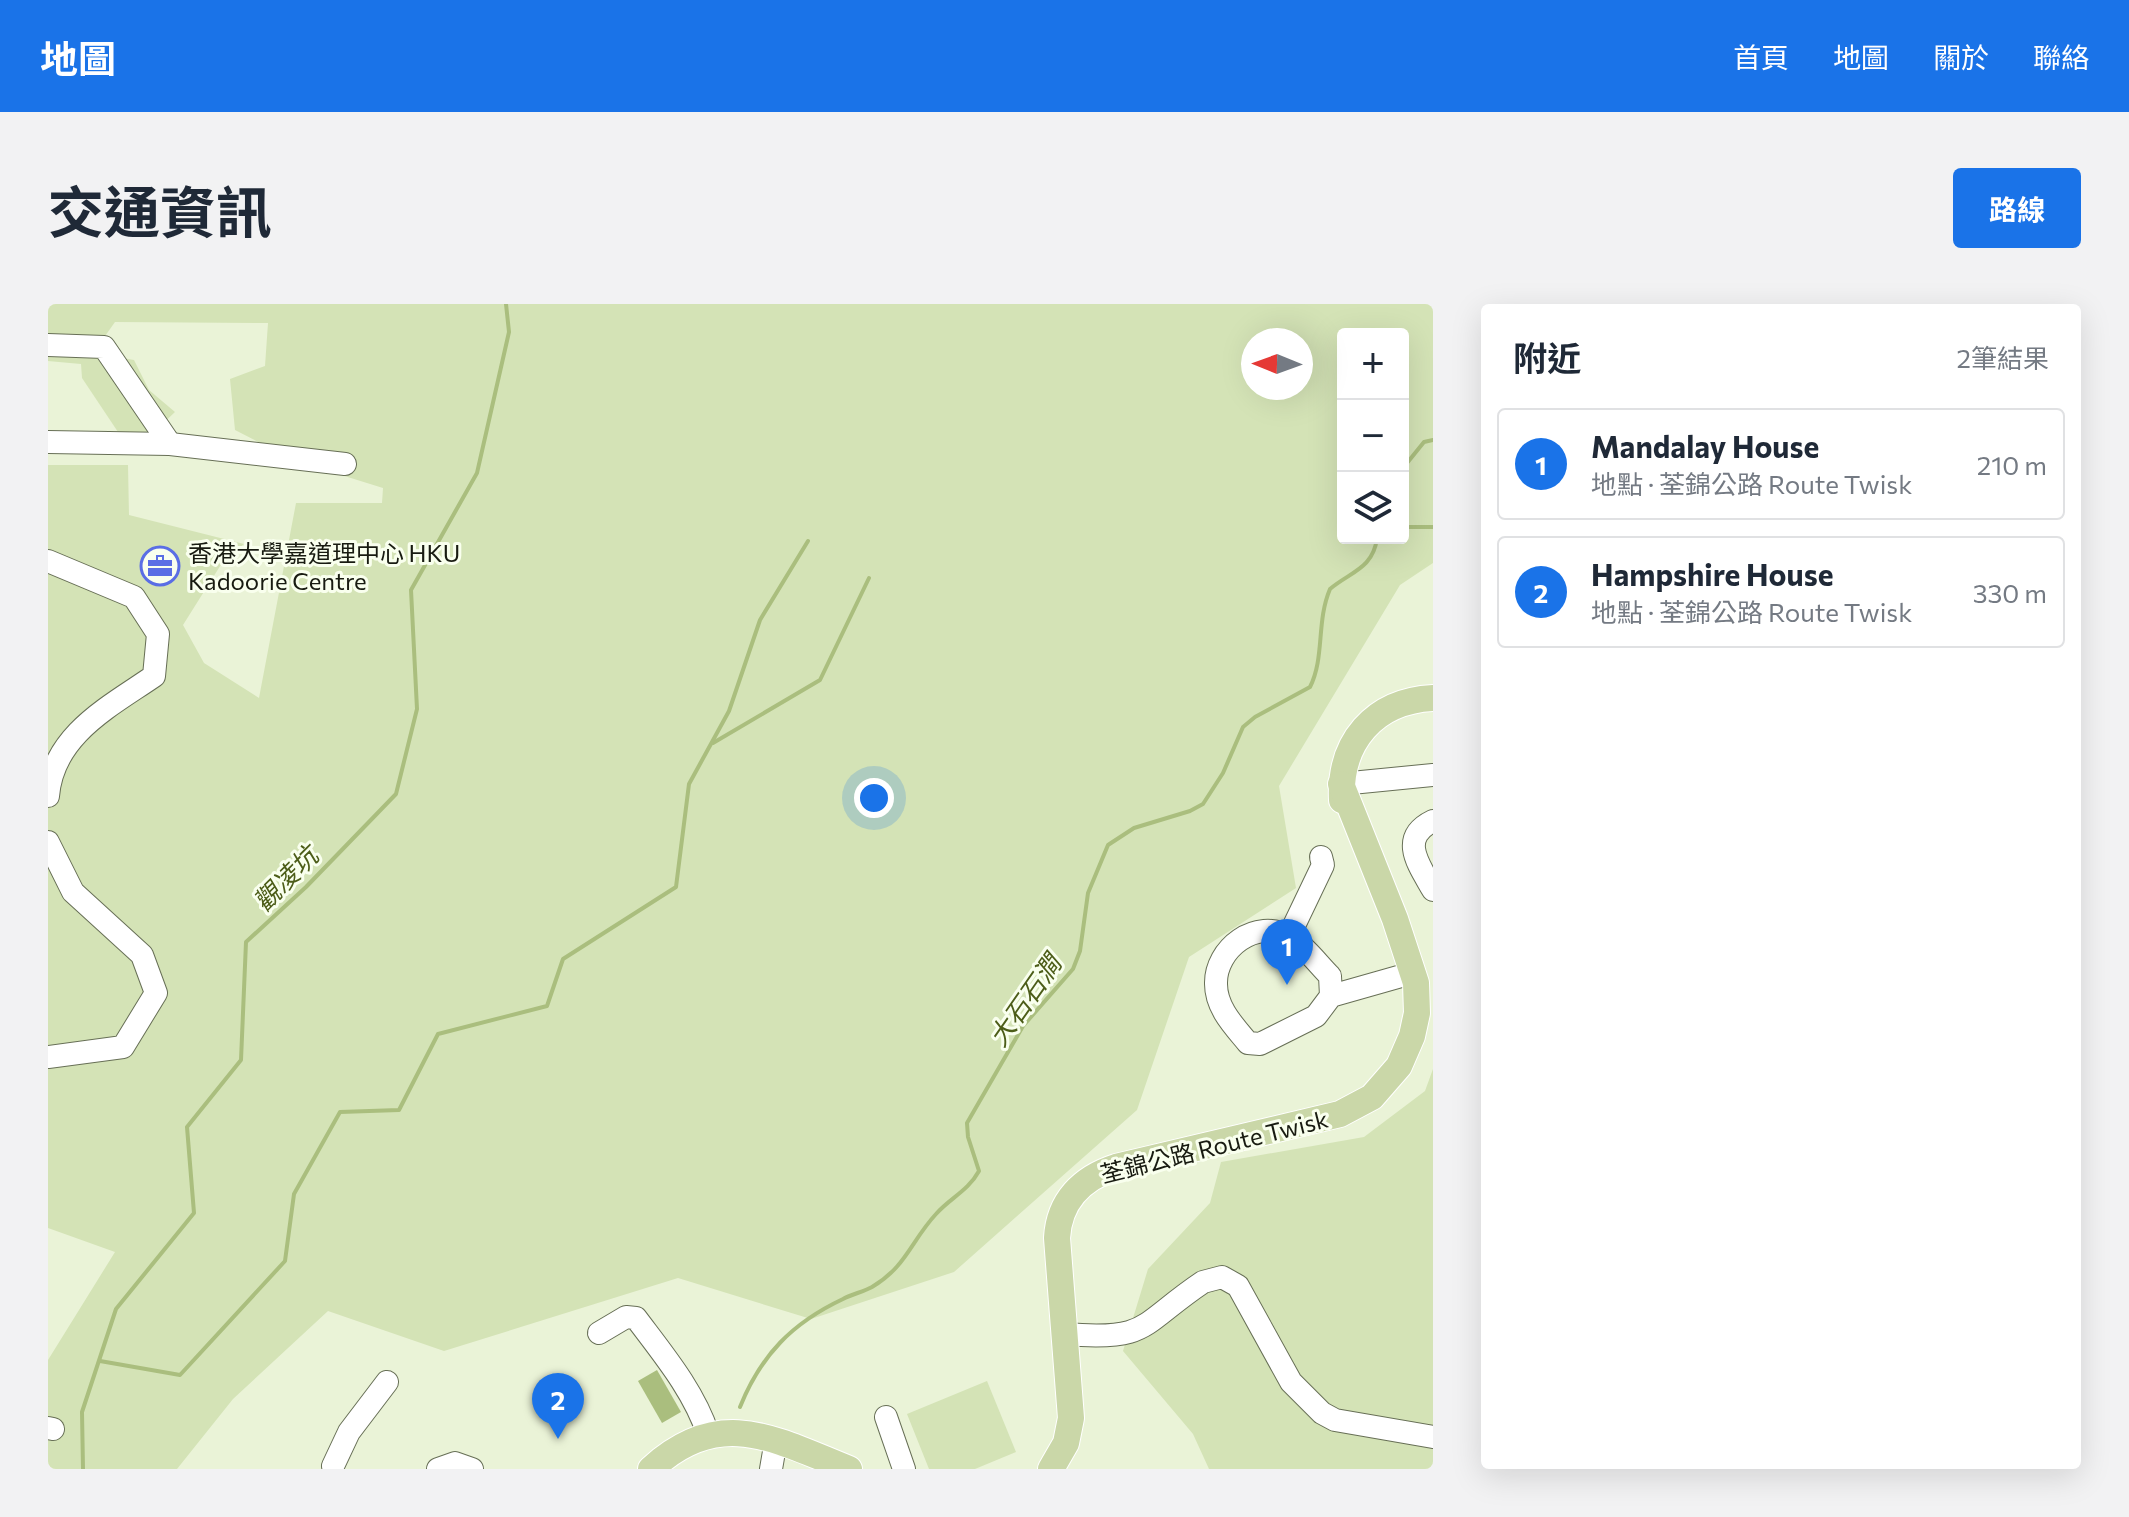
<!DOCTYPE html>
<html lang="zh-TW">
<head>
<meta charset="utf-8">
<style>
	body { margin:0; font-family:Commissioner,"Noto Sans TC",sans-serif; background:#f2f2f3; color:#1f2937 }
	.controls { position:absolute; right:24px; top:24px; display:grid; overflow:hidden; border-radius:8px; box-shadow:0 8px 32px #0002 }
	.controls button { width:72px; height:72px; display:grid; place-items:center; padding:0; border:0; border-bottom:2px solid #e0e1e3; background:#fff; color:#1f2937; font:40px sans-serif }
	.compass { position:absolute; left:1193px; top:24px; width:72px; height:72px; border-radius:50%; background:#fff; box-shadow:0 8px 32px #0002; rotate:271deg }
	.you { position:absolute; left:826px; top:494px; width:28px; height:28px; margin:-20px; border:6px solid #fff; border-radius:50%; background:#1a73e8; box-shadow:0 0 0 12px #1a73e833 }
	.badge { display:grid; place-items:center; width:52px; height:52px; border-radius:50%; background:#1a73e8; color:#fff; font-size:26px; font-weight:700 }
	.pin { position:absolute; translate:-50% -66px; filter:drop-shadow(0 2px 4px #0008) }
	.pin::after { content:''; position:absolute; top:42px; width:28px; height:24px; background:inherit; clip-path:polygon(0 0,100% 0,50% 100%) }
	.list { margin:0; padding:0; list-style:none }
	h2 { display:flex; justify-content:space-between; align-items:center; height:104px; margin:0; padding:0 32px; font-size:34px }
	h2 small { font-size:26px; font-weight:400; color:#747a83 }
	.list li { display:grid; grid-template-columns:52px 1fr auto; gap:24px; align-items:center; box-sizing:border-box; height:112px; margin:0 16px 16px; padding:0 16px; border:2px solid #e0e1e3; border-radius:8px }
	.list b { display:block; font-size:30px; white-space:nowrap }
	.list p { margin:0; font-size:26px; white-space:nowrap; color:#747a83 }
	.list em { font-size:26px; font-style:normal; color:#747a83 }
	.icon { flex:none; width:44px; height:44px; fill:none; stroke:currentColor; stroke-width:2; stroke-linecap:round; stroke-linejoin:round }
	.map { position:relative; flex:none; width:1385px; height:1165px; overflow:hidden; border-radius:8px }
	header { display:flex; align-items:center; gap:48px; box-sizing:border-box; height:112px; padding:0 40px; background:#1a73e8; color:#fff }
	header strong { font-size:38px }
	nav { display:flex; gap:44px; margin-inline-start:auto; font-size:28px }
	.intro { display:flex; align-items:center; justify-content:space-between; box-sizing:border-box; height:192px; padding:0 48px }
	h1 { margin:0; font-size:56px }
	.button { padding:20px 36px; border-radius:8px; background:#1a73e8; color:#fff; font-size:28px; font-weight:700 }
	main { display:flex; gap:48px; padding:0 48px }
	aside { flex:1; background:#fff; border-radius:8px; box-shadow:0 8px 32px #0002 }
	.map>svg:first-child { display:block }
	.green { fill:#d4e3b6; fill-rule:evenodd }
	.water { fill:#aabe7e }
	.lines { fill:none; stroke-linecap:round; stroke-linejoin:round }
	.stream { stroke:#aabe7e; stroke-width:4 }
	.minor-casing { stroke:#676f56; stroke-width:24 }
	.major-casing { stroke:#fff; stroke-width:28 }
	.minor { stroke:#fff; stroke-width:22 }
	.major { stroke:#cad7a8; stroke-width:26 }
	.labels { text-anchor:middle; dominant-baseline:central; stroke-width:6; stroke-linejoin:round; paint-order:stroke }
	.poi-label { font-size:24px; fill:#181b11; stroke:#f9ffee; text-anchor:start }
	.street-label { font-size:24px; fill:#181b11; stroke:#f9ffee }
	.water-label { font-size:26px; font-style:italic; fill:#4c5d18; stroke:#f9ffee }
</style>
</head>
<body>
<header>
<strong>地圖</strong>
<nav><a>首頁</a><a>地圖</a><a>關於</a><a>聯絡</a></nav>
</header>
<div class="intro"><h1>交通資訊</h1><a class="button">路線</a></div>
<main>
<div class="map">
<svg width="1385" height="1165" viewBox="0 0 1385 1165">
	<rect width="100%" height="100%" fill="#eaf3d7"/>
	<g class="green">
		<path d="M 0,0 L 1385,0 L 1385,259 L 1352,281 L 1231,482 L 1248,584 L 1141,653 L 1089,806 L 906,968 L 763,1015 L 630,974 L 396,1047 L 280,1007 L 185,1095 L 129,1165 L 0,1165 L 0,1056 L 67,948 L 0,924 L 0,161 L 80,161 L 81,211 L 196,240 L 174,259 L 135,321 L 156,359 L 211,394 L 248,199 L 334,199 L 335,184 L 245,156 L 187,126 L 182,75 L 217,62 L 220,19 L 67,18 L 45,49 L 86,56 L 101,86 L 127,108 L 84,149 L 34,74 L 33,60 L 0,57 ZM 1295,30 L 1355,30 L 1355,234 L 1295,234 ZM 1205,36 L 1253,36 L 1253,84 L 1205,84 Z"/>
		<path d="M 1385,765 L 1385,1165 L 1161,1165 L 1145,1130 L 1075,1047 L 1100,965 L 1162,899 L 1173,858 L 1316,833 L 1377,787 Z"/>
		<path d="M 939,1077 L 968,1148 L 927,1165 L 881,1165 L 859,1110 Z"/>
	</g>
	<path class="water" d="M 609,1066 L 633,1108 L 614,1119 L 590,1077 Z"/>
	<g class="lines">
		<g class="stream">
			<path d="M 1355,164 L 1376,138 L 1385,136"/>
			<path d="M 1355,223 L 1385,223"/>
			<path d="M 665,439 L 772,376 L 821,274"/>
			<path d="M 52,1057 L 132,1071 L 237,957 L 246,890 L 292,808 L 351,806 L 390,730 L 499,702 L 515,655 L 628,583 L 641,480 L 681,407 L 712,316 L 760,237"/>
			<path d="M 692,1103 C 713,1051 744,1019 795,995 C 804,990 815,988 824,983 C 858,963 863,937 888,910 C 902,894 920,887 931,867 L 920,833 L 919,819 L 975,722 L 1025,665 L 1032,647 L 1040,589 L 1060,541 L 1086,524 L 1142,507 L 1155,500 L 1175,469 L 1195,423 L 1207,413 L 1262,383 C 1277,353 1268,318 1282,285 C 1302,268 1325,265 1329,234"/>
			<path d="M 35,1165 L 34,1108 L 68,1005 L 146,909 L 139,823 L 193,756 L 198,638 L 258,583 L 348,490 L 369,405 L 363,286 L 429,169 L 461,28 L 458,0"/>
		</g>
		<defs>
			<g id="minor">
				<path d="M 0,41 L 56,43 L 122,140"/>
				<path d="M 0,138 L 122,140 L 297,160"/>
				<path d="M 0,257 L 86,293 L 110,330 L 106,372 C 61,403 5,431 0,492"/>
				<path d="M 1293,480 L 1385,471"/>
				<path d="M 1385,517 C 1350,534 1371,561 1385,586"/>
				<path d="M 0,538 L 25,588 L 94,651 L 108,689 L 75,743 L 0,753"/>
				<path d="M 1241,632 L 1275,561 L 1273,553"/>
				<path d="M 1283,692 L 1282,672 C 1270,660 1256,641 1242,633 C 1208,613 1167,645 1168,680 C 1168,704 1186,722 1200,739 L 1212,740 L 1268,712 L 1283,692 L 1364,669"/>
				<path d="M 551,1029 L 578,1013 L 588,1014 C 615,1050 646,1087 660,1130"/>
				<path d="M 1017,1030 C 1102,1037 1091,1021 1155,978 L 1174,973 L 1190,982 L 1243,1078 L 1274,1109 L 1287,1116 L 1385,1133"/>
				<path d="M 838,1113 L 856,1165"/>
				<path d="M 0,1124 L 5,1125"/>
				<path d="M 285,1162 L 301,1128 L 339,1078"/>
				<path d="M 390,1165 L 407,1159 L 424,1165"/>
				<path d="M 723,1165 L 728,1136"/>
			</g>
			<g id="major">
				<path d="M 1294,496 C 1291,438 1326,397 1385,394"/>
				<path d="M 603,1165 C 672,1102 726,1135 801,1165"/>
				<path d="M 1003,1165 L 1018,1139 L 1023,1114 L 1009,934 C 1011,897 1034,874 1068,863 L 1292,810 L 1324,793 L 1351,762 L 1364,732 L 1369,709 L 1368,679 L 1347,615 L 1293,480"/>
			</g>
		</defs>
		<use href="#minor" class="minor-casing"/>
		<use href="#major" class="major-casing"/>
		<use href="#minor" class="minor"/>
		<use href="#major" class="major"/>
	</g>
	<defs>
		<symbol id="office-ring" viewBox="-11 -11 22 22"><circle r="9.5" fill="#f9ffee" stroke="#5a6ee5" stroke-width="1.5"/><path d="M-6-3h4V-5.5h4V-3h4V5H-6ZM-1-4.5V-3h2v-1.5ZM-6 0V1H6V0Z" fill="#5a6ee5"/></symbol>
	</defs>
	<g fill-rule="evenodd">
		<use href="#office-ring" x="90" y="240" width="44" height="44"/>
	</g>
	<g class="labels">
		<g class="poi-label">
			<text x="140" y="248">香港大學嘉道理中心 HKU<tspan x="140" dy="28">Kadoorie Centre</tspan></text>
		</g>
		<g class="street-label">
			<text transform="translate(1166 842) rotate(-14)">荃錦公路 Route Twisk</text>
		</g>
		<g class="water-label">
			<text transform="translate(237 574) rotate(-45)">觀凌坑</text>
			<text transform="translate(976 696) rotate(-55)">大石石澗</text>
		</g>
	</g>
</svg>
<div class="controls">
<button>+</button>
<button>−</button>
<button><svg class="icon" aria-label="layers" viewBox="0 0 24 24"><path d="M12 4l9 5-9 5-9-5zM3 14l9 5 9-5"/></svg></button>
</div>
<svg class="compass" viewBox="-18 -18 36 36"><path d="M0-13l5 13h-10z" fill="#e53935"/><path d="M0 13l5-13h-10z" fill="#747a83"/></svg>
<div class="you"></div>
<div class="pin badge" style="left:1239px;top:681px">1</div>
<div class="pin badge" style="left:510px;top:1135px">2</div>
</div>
<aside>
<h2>附近<small>2筆結果</small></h2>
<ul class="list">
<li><span class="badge">1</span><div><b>Mandalay House</b><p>地點 · 荃錦公路 Route Twisk</p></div><em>210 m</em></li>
<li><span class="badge">2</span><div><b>Hampshire House</b><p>地點 · 荃錦公路 Route Twisk</p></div><em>330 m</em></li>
</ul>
</aside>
</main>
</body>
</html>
